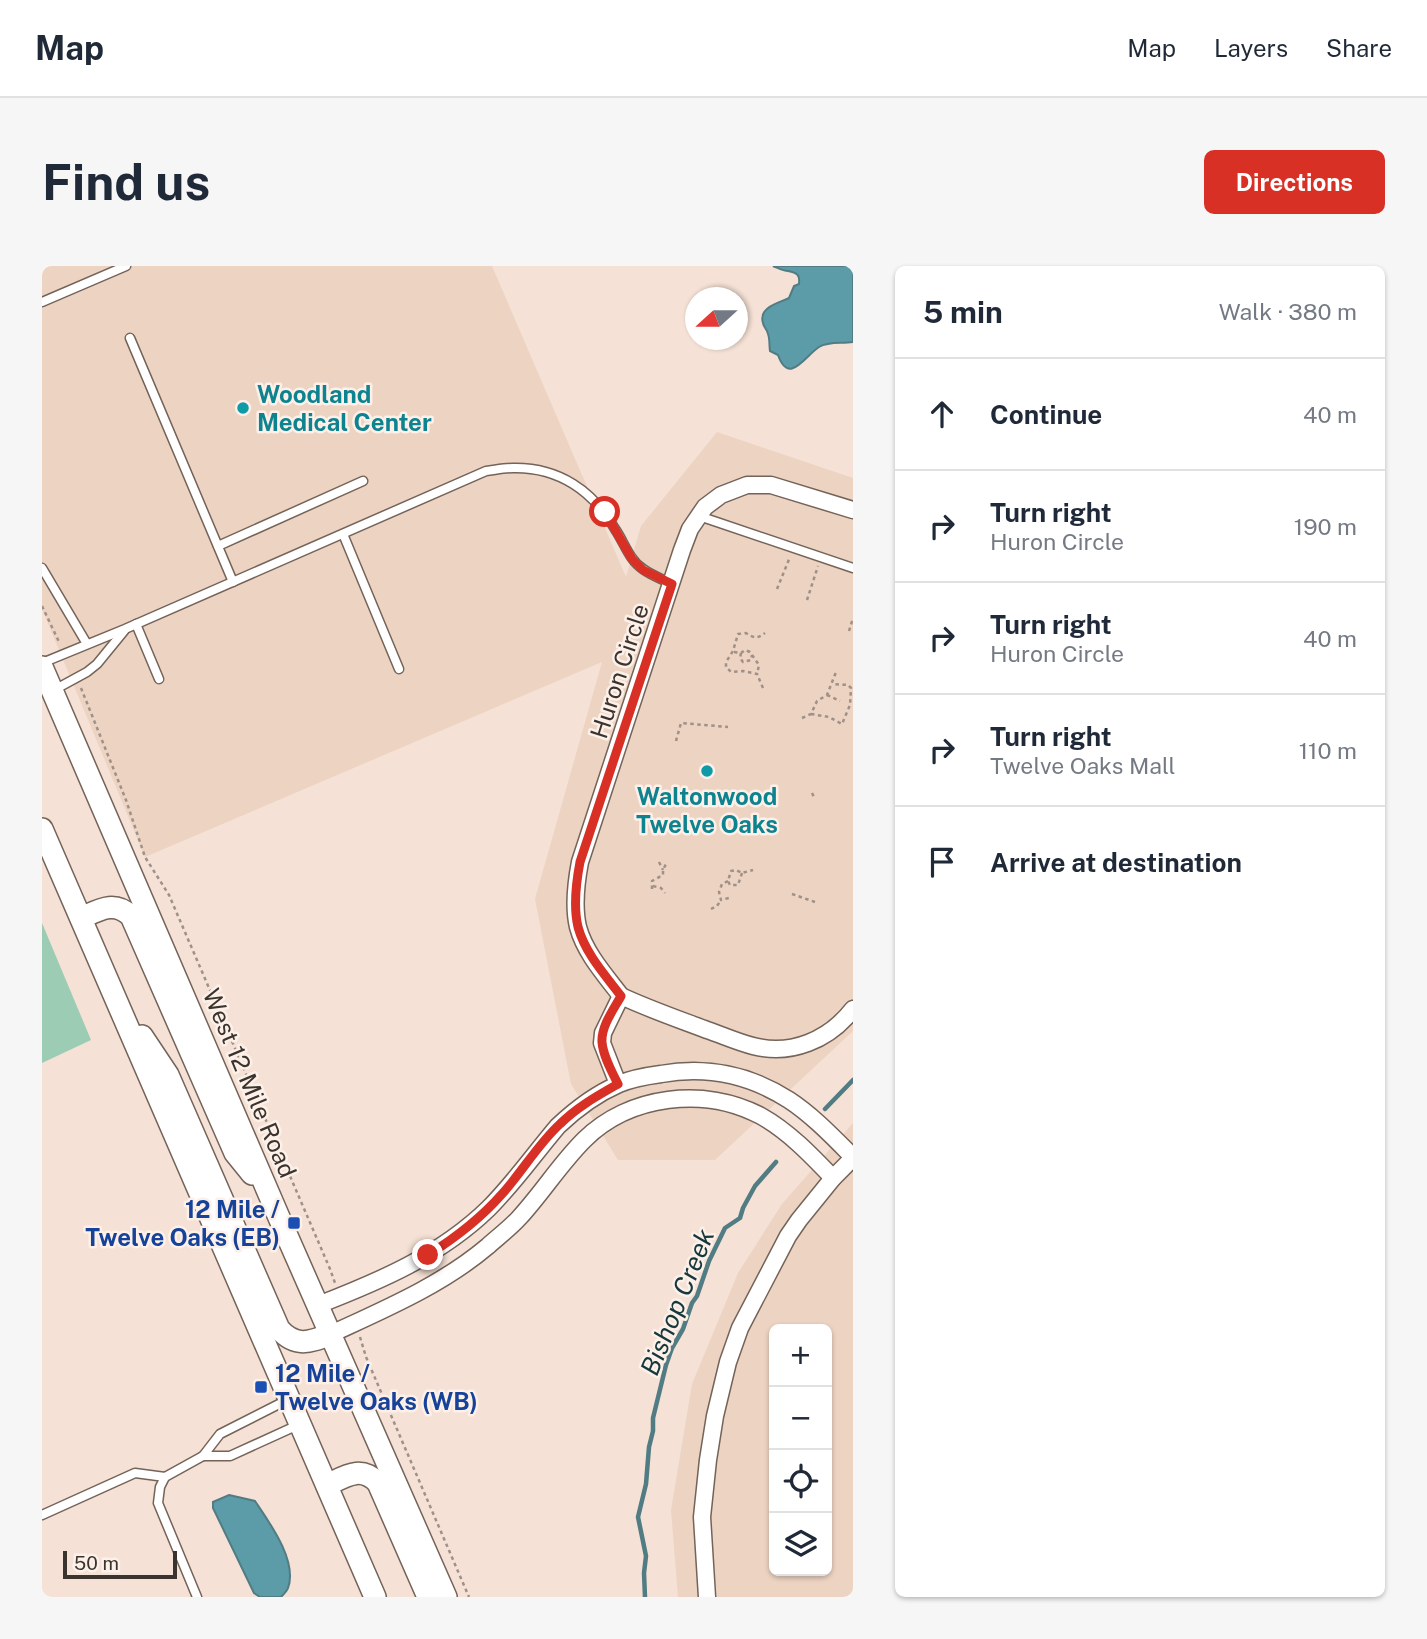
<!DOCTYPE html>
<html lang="en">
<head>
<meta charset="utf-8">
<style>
	body { margin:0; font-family:"Public Sans",sans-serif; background:#f6f6f7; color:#1f2937 }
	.controls { position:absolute; right:21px; bottom:21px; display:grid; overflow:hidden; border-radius:10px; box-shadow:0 2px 5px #0004 }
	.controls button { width:63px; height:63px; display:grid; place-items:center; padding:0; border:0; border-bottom:2px solid #e0e1e3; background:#fff; color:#1f2937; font:35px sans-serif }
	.compass { position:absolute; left:643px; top:21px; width:63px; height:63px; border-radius:50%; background:#fff; box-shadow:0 2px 5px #0004; rotate:249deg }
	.scale { position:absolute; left:21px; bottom:18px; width:114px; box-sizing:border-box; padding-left:7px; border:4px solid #3a332e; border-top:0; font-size:19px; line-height:24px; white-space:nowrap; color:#3a332e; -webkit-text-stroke:5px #fcf0e9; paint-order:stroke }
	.stop { position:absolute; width:21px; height:21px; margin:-16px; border:5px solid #d93025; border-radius:50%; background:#fff }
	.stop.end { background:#d93025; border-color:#fff; box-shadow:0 2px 7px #0008 }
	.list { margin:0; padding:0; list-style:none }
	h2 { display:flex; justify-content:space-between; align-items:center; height:91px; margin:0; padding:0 28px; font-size:30px }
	h2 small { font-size:23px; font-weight:400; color:#747a83 }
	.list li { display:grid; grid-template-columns:46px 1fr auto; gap:21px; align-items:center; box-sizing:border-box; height:112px; padding:0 28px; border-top:2px solid #e0e1e3 }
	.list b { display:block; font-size:26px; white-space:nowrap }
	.list p { margin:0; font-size:23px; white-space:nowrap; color:#747a83 }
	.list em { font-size:23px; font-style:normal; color:#747a83 }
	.icon { flex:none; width:38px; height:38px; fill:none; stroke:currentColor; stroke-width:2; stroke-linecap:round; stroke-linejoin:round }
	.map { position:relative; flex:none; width:811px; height:1331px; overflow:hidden; border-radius:10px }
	header { display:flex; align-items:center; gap:42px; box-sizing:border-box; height:98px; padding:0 35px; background:#fff; border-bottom:2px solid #e0e1e3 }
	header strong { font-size:33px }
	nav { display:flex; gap:38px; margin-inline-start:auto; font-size:24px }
	.intro { display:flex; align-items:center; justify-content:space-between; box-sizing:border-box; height:168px; padding:0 42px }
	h1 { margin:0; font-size:49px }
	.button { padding:18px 32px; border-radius:10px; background:#d93025; color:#fff; font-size:24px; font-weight:700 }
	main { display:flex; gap:42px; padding:0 42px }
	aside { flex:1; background:#fff; border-radius:10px; box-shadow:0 2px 5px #0004 }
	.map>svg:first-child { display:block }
	.built { fill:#edd3c2; fill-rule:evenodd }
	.green { fill:#9cccb4 }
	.water { fill:#5b9ca8; stroke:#517c83; stroke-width:2 }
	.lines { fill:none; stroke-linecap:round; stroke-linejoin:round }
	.stream { stroke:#517c83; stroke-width:4.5 }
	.service-casing { stroke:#746358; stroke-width:11 }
	.minor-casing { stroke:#746358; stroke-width:19 }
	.secondary-casing { stroke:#746358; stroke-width:24 }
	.path { stroke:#9f9188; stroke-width:2.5; stroke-dasharray:3.5 3.5; stroke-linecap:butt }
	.service { stroke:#fff; stroke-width:8 }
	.minor { stroke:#fff; stroke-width:16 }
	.secondary { stroke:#fff; stroke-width:21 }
	.route { stroke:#d93025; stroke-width:9 }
	.culture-dot { fill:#0f9aa8; stroke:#fcf0e9; stroke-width:2.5 }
	.transit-dot { fill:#1a4fb4; stroke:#fcf0e9; stroke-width:2.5 }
	.labels { text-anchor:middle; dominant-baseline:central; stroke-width:5; stroke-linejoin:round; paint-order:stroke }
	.culture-label { font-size:24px; font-weight:bold; fill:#0d838f; stroke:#fcf0e9; text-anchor:start }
	.street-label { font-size:24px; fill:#3a332e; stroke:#fcf0e9 }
	.transit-label { font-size:24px; font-weight:bold; fill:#164399; stroke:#fcf0e9; text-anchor:end }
	.water-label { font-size:26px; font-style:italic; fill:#16373c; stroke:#fcf0e9 }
</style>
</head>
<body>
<header>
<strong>Map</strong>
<nav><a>Map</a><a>Layers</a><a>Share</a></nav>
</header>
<div class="intro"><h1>Find us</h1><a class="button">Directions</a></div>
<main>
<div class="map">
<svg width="811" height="1331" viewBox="0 0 811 1331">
	<rect width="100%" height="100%" fill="#f5e1d5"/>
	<g class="built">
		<path d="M 0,0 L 450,0 L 584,311 L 599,260 L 675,166 L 811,212 L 811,765 L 673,894 L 576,894 L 529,818 L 493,633 L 560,396 L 103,591 L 0,343 Z"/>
		<path d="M 811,857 L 811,1331 L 636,1331 L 629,1244 L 650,1118 L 696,1007 L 740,938 ZM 732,1063 L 785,1063 L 785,1305 L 732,1305 Z"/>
	</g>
	<path class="green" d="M 0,657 L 49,774 L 0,797 Z"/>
	<g class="water">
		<path d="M 731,0 L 811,0 L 811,76 C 800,78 787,75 777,81 C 763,90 747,120 736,89 L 728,85 C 727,79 728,73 726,68 C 725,63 722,62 721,57 C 716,41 737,37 747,32 L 752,20 L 757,18 C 758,8 755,7 746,5 C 741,5 736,2 731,0 Z"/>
		<path d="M 187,1229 L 213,1235 C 227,1256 256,1295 246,1322 C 245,1325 241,1329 239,1331 L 218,1331 L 212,1327 L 171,1242 L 171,1236 Z"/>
	</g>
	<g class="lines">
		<g class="stream">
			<path d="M 783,843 L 811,814"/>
			<path d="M 603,1331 L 602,1307 L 604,1290 L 596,1251 L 604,1218 L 607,1181 L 611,1165 L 611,1152 L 624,1099 L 630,1082 L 641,1063 L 650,1037 L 655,1030 L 667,995 L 683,962 L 698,952 L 701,942 L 713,920 L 734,896"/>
		</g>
		<defs>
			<g id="service">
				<path d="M 0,36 L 84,0"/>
				<path d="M 88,72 L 191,316"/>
				<path d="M 657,250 L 811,302"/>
				<path d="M 301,268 L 357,403"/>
				<path d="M 176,280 L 321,215"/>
				<path d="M 0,302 L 45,378"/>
				<path d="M 94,358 L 117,413"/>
				<path d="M 0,397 L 83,363 L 444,205 C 453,204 462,202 471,202 C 517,201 551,225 573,263 C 582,276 587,294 601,303 C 609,309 620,313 630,318"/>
				<path d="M 12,424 L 45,406 L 55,398 L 82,365"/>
				<path d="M 245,1134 L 178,1168 L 161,1190 L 188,1190 L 256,1159"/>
				<path d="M 0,1249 L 93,1207 L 123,1211"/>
				<path d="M 155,1331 L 116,1237 L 118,1221 L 123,1211 L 161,1190"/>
			</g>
			<g id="minor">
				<path d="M 579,730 C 607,743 636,753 665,764 C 680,769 695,776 711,780 C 749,790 787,774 811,743"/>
				<path d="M 576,818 L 560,777 L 561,767 L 579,730 C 563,709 543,687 536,661 C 531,640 534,617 538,596 L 640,284 L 648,263 L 663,241 L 679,229 L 705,219 L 729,219 L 811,244"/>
				<path d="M 276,1039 C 338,1015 399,989 447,942 C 472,917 493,887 516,860 C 534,843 554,828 577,818 C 591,812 604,810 619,808 C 664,800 708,809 747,834 C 770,849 791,871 811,891"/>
				<path d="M 289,1068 C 343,1043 400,1019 446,980 C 456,971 468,962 477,952 C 500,927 518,898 542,874 C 587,829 663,820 719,850 C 746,865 769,889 791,912"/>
				<path d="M 665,1331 L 660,1251 L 666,1194 L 673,1150 L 686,1096 L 698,1062 L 746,970 L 757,954 L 791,912 L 811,892"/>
			</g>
			<g id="secondary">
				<path d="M 0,401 L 242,963 L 404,1331"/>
				<path d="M 0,563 L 333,1331"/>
				<path d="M 39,652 C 57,644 72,634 89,650 L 193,887 L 210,908"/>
				<path d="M 100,770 L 126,809 L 237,1063 C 254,1082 268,1076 289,1068"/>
				<path d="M 285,1219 C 304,1210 319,1199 336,1217 L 386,1331"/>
			</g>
		</defs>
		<use href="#service" class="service-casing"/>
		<use href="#minor" class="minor-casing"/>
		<use href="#secondary" class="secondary-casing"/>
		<g class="path">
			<path d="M 735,323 L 748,291"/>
			<path d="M 765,334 L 776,300"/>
			<path d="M 0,340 L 18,378"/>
			<path d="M 807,365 L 811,352"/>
			<path d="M 692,386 L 699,387 L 703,384 L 708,386 L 717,399 L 715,408"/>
			<path d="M 699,387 L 698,392 L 701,396 L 709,394 L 710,389"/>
			<path d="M 39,422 L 84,534 L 103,591 L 127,629 L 288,1003 L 293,1017"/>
			<path d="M 721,422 L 715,408 L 701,405 L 689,406 L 684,401 L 684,396 L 691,385 L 696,368 L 704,367 C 712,372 715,373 723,367"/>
			<path d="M 785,429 L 798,435"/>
			<path d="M 769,448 L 787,451 L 800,458 L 808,439 L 809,422 L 806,419 L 790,418"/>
			<path d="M 760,452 L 769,448 L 775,435 L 785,429 L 794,406"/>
			<path d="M 634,475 L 639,457 L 686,461"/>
			<path d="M 770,527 L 773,533"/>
			<path d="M 617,596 L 621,604"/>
			<path d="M 700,607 L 696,619 L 688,619 L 686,615 L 689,605 L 694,604 L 700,607 L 711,604"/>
			<path d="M 686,615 L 680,618 L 677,626 L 679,634 L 687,632"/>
			<path d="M 611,620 L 619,622 L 623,627"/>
			<path d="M 610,623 L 610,615 L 621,609 L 621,604 L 624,598"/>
			<path d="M 750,628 L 773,636"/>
			<path d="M 669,643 L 675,640 L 679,634"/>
			<path d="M 318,1071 L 324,1091 L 427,1331"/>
		</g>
		<use href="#service" class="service"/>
		<use href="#minor" class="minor"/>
		<use href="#secondary" class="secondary"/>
	</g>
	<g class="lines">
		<path class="route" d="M 386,989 C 413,972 439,952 460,928 C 480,906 496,878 518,858 C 535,841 555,830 576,818 C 570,806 561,790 560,776 C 559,760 572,743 579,730 C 563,709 543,687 536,661 C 531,640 534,617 538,596 L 630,318 L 601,304 L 590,293 L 563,246"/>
	</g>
	<g class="culture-dot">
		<circle cx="201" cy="142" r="7"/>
		<circle cx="665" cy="505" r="7"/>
	</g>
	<g class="transit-dot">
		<rect x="245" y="950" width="14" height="14" rx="3.5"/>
		<rect x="212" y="1114" width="14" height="14" rx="3.5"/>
	</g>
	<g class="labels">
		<g class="culture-label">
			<text x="215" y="128">Woodland<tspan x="215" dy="28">Medical Center</tspan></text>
			<text x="665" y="530" text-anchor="middle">Waltonwood<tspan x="665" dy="28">Twelve Oaks</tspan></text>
		</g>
		<g class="street-label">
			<text transform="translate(577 405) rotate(-72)">Huron Circle</text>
			<text transform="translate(208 817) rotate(67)">West 12 Mile Road</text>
		</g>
		<g class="transit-label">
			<text x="238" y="943">12 Mile /<tspan x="238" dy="28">Twelve Oaks (EB)</tspan></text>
			<text x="233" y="1107" text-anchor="start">12 Mile /<tspan x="233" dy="28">Twelve Oaks (WB)</tspan></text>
		</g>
		<g class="water-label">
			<text transform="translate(635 1036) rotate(-68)">Bishop Creek</text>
		</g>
	</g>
</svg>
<div class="controls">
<button>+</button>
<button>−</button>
<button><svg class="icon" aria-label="locate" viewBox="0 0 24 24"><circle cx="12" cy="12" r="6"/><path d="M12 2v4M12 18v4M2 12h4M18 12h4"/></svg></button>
<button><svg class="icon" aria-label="layers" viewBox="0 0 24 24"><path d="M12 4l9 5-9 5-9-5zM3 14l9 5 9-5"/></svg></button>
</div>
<svg class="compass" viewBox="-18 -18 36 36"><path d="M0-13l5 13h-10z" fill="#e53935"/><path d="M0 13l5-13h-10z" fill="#747a83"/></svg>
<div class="scale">50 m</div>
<div class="stop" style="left:563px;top:246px"></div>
<div class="stop end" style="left:386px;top:989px"></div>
</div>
<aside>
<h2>5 min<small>Walk · 380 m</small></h2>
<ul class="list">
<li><svg class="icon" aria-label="ahead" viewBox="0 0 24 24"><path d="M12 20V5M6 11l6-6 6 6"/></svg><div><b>Continue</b></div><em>40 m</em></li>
<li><svg class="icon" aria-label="right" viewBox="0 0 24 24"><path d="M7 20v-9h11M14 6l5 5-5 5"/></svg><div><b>Turn right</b><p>Huron Circle</p></div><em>190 m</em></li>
<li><svg class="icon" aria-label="right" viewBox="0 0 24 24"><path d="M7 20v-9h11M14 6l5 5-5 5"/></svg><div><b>Turn right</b><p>Huron Circle</p></div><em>40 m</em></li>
<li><svg class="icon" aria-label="right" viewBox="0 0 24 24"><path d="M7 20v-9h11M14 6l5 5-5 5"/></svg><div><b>Turn right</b><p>Twelve Oaks Mall</p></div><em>110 m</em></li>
<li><svg class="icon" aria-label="arrive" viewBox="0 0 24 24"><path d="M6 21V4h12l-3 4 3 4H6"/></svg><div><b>Arrive at destination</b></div></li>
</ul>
</aside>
</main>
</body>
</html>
